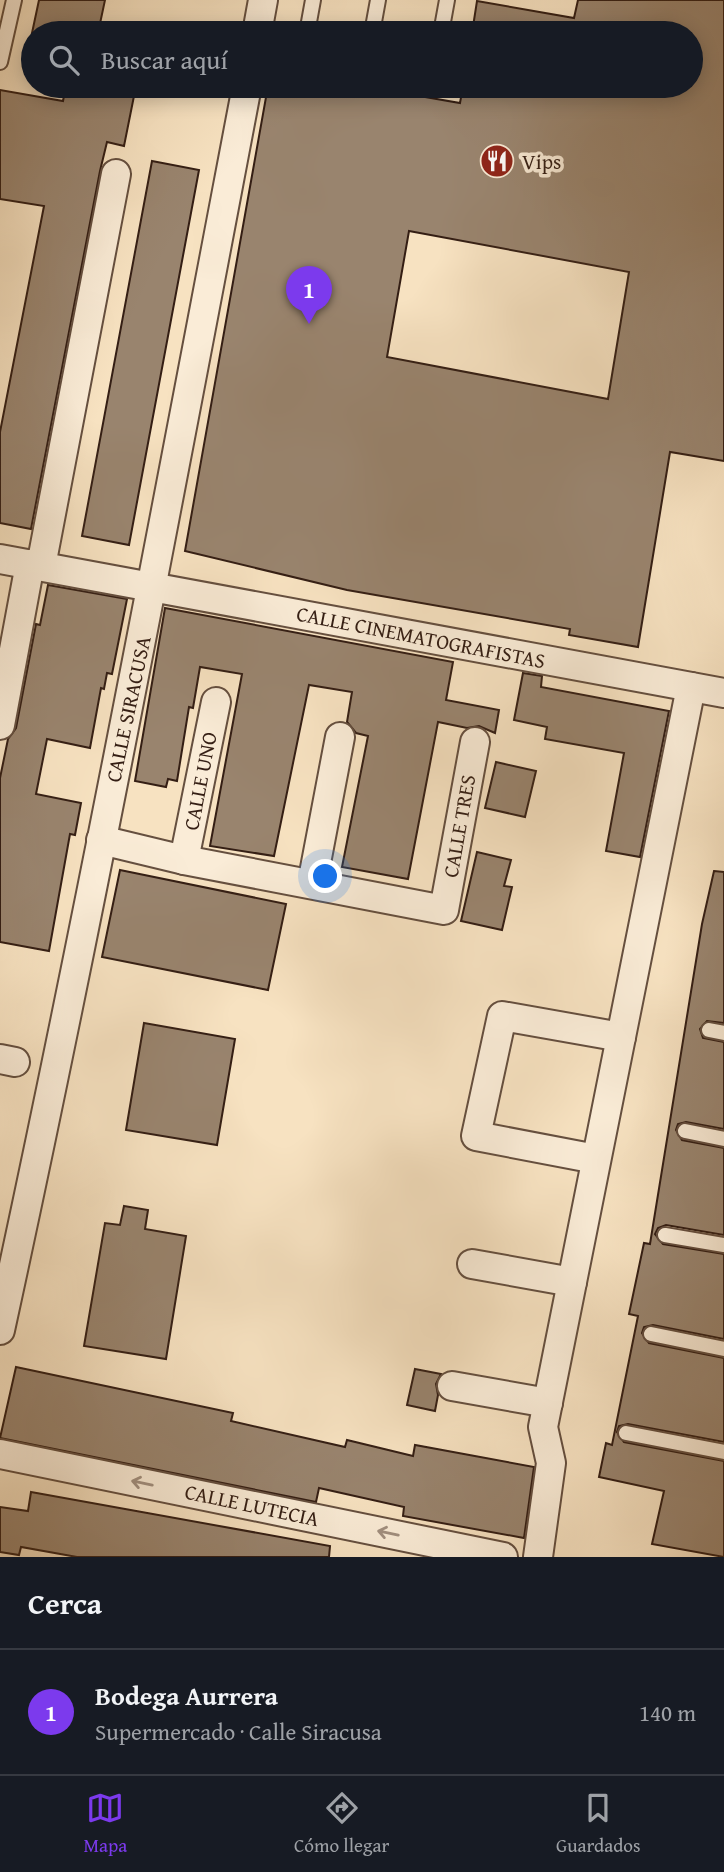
<!DOCTYPE html>
<html lang="es">
<head>
<meta charset="utf-8">
<style>
	body { margin:0; font-family:"Gentium Book Plus",serif; background:#20242c; color:#f1f3f6 }
	.you { position:absolute; left:326px; top:877px; width:24px; height:24px; margin:-18px; border:5px solid #fff; border-radius:50%; background:#1a73e8; box-shadow:0 0 0 10px #1a73e833 }
	.badge { display:grid; place-items:center; width:46px; height:46px; border-radius:50%; background:#7c3aed; color:#fff; font-size:23px; font-weight:700 }
	.pin { position:absolute; translate:-50% -58px; filter:drop-shadow(0 2px 4px #0008) }
	.pin::after { content:''; position:absolute; top:37px; width:24px; height:21px; background:inherit; clip-path:polygon(0 0,100% 0,50% 100%) }
	.list { margin:0; padding:0; list-style:none }
	h2 { display:flex; justify-content:space-between; align-items:center; height:91px; margin:0; padding:0 28px; font-size:30px }
	h2 small { font-size:23px; font-weight:400; color:#9ea1a6 }
	.list li { display:grid; grid-template-columns:46px 1fr auto; gap:21px; align-items:center; box-sizing:border-box; height:126px; padding:0 28px; border-top:2px solid #363941 }
	.list b { display:block; font-size:26px; white-space:nowrap }
	.list p { margin:0; font-size:23px; white-space:nowrap; color:#9ea1a6 }
	.list em { font-size:23px; font-style:normal; color:#9ea1a6 }
	.icon { flex:none; width:38px; height:38px; fill:none; stroke:currentColor; stroke-width:2; stroke-linecap:round; stroke-linejoin:round }
	.map { position:relative; flex:none; width:724px; height:1557px; overflow:hidden }
	.search { position:absolute; background:#171b24; box-shadow:0 4px 18px #0003; left:21px; right:21px; top:21px; height:77px; display:flex; align-items:center; gap:18px; box-sizing:border-box; padding:0 24px; border-radius:38px; color:#9ea1a6; font-size:26px }
	.sheet { height:217px; background:#171b24 }
	nav { display:flex; justify-content:space-around; align-items:center; box-sizing:border-box; height:98px; border-top:2px solid #363941; background:#171b24; font-size:19px; color:#9ea1a6 }
	nav a { display:grid; justify-items:center; gap:4px }
	nav .on { color:#7c3aed }
	.map>svg:first-child { display:block }
	.building { fill:#99846e; stroke:#341e14; stroke-width:2; fill-rule:evenodd }
	.lines { fill:none; stroke-linecap:round; stroke-linejoin:round }
	.service-casing { stroke:#654f3f; stroke-width:18 }
	.minor-casing { stroke:#654f3f; stroke-width:32 }
	.service { stroke:#faecd7; stroke-width:14 }
	.minor { stroke:#faecd7; stroke-width:28 }
	.oneway { stroke:#a18f7f }
	.labels { text-anchor:middle; dominant-baseline:central; stroke-width:7; stroke-linejoin:round; paint-order:stroke }
	.poi-label { font-size:21px; fill:#341e14; stroke:#faecd7; text-anchor:start }
	.street-label { font-size:21px; fill:#341e14; stroke:#faecd7 }
</style>
</head>
<body>
<div class="map">
<svg width="724" height="1557" viewBox="0 0 724 1557">
	<rect width="100%" height="100%" fill="#f7e2c1"/>
	<filter id="stains"><feTurbulence type="fractalNoise" baseFrequency=".00286" numOctaves="4"/><feColorMatrix values="0 0 0 0 .2 0 0 0 0 .09 0 0 0 0 .02 0 0 0 .5 -.17"/></filter>
	<radialGradient id="worn" r=".72"><stop offset=".6" stop-color="#630" stop-opacity="0"/><stop offset="1" stop-color="#630" stop-opacity=".3"/></radialGradient>
	<g class="building">
		<path d="M 39,0 L 105,0 L 98,33 L 32,33 Z"/>
		<path d="M 578,0 L 724,0 L 724,461 L 670,452 L 638,647 L 569,635 L 570,629 L 347,590 L 185,551 L 268,86 L 362,86 L 460,103 L 463,86 L 691,86 L 691,33 L 472,33 L 477,1 L 574,18 ZM 409,231 L 629,272 L 608,399 L 387,357 Z"/>
		<path d="M 66,86 L 136,86 L 124,146 L 107,142 L 100,171 L 31,529 L 0,523 L 0,432 L 44,206 L 0,199 L 0,90 L 63,101 Z"/>
		<path d="M 152,161 L 199,170 L 129,545 L 82,536 Z"/>
		<path d="M 48,585 L 127,599 L 112,674 L 107,673 L 104,689 L 101,688 L 90,748 L 47,739 L 36,794 L 81,803 L 75,835 L 70,834 L 49,951 L 0,942 L 0,778 L 8,739 L 16,728 L 36,624 L 40,625 Z"/>
		<path d="M 165,608 L 453,662 L 446,700 L 499,710 L 495,733 L 479,726 L 467,728 L 438,722 L 408,879 L 342,867 L 368,736 L 356,733 L 347,722 L 352,692 L 309,685 L 274,856 L 210,846 L 242,674 L 200,667 L 193,708 L 189,707 L 177,781 L 168,779 L 166,787 L 135,781 Z"/>
		<path d="M 523,673 L 542,676 L 541,687 L 669,711 L 640,857 L 606,851 L 624,753 L 545,739 L 547,727 L 514,720 Z"/>
		<path d="M 496,762 L 536,771 L 525,817 L 485,808 Z"/>
		<path d="M 477,852 L 511,860 L 504,886 L 512,887 L 502,930 L 461,921 Z"/>
		<path d="M 120,870 L 286,904 L 268,990 L 102,957 Z"/>
		<path d="M 714,871 L 724,872 L 724,1023 L 707,1021 L 700,1029 L 703,1038 L 724,1042 L 724,1129 L 686,1122 L 678,1124 L 676,1130 L 682,1140 L 724,1148 L 724,1235 L 666,1225 L 658,1228 L 655,1234 L 663,1244 L 724,1254 L 724,1339 L 653,1325 L 644,1327 L 642,1333 L 649,1343 L 724,1358 L 724,1442 L 628,1424 L 619,1426 L 617,1432 L 624,1442 L 724,1461 L 724,1557 L 652,1544 L 664,1491 L 599,1477 L 606,1443 L 612,1445 L 638,1316 L 629,1314 L 644,1243 L 650,1244 L 702,924 Z"/>
		<path d="M 144,1023 L 235,1039 L 217,1145 L 126,1130 Z"/>
		<path d="M 124,1206 L 148,1210 L 145,1229 L 186,1236 L 166,1359 L 84,1346 L 105,1223 L 120,1225 Z"/>
		<path d="M 16,1367 L 233,1413 L 231,1421 L 345,1447 L 347,1440 L 413,1456 L 415,1445 L 534,1467 L 524,1538 L 403,1516 L 404,1507 L 319,1488 L 316,1502 L 0,1438 Z"/>
		<path d="M 415,1369 L 441,1374 L 436,1384 L 438,1395 L 435,1411 L 407,1405 Z"/>
		<path d="M 31,1492 L 330,1546 L 329,1557 L 77,1557 L 21,1547 L 19,1555 L 0,1552 L 0,1507 L 28,1511 Z"/>
	</g>
	<g class="lines">
		<defs>
			<g id="service">
				<path d="M 307,33 L 313,0"/>
				<path d="M 372,33 L 378,0"/>
				<path d="M 441,33 L 447,0"/>
				<path d="M 0,62 L 14,0"/>
				<path d="M 709,1030 L 724,1033"/>
				<path d="M 685,1131 L 724,1139"/>
				<path d="M 665,1235 L 724,1245"/>
				<path d="M 651,1334 L 724,1349"/>
				<path d="M 626,1433 L 724,1452"/>
			</g>
			<g id="minor">
				<path d="M 257,33 L 263,0"/>
				<path d="M 0,559 L 724,693"/>
				<path d="M 41,566 L 116,174"/>
				<path d="M 0,725 L 30,564"/>
				<path d="M 101,840 L 184,860 L 444,910 L 475,742"/>
				<path d="M 184,860 L 216,702"/>
				<path d="M 312,884 L 340,737"/>
				<path d="M 0,1059 L 15,1062"/>
				<path d="M 596,1159 L 476,1136 L 502,1016 L 621,1037"/>
				<path d="M 472,1264 L 572,1282"/>
				<path d="M 0,1330 C 90,917 168,501 247,86"/>
				<path d="M 452,1386 L 548,1403"/>
				<path d="M 0,1454 L 503,1557"/>
				<path d="M 538,1557 L 551,1463 L 543,1427 L 691,687"/>
			</g>
		</defs>
		<use href="#service" class="service-casing"/>
		<use href="#minor" class="minor-casing"/>
		<use href="#service" class="service"/>
		<use href="#minor" class="minor"/>
	</g>
	<defs><path id="oneway-shaft" d="M-6 0H5M1.5-3L5.5 0L1.5 3" fill="none" stroke-width="1.6" stroke-linecap="round" stroke-linejoin="round" transform="scale(1.75)"/></defs>
	<g class="oneway">
		<use href="#oneway-shaft" transform="translate(142 1483) rotate(-168)"/>
		<use href="#oneway-shaft" transform="translate(388 1533) rotate(-168)"/>
	</g>
	<defs>
		<symbol id="restaurant-disc" viewBox="-11 -11 22 22"><circle r="9.5" fill="#8f2418" stroke="#faecd7"/><path d="M-5-6h1v4h1v-4h1v4h1v-4h1v5L-1.5 .5V6h-2V.5L-5-1ZM5-6V6H3V1.5H1.5Q1.5-4 5-6Z" fill="#fff"/></symbol>
	</defs>
	<g fill-rule="evenodd">
		<use href="#restaurant-disc" x="478" y="142" width="38" height="38"/>
	</g>
	<g class="labels">
		<g class="poi-label">
			<text x="522" y="161">Vips</text>
		</g>
		<g class="street-label">
			<text transform="translate(421 637) rotate(11)">CALLE CINEMATOGRAFISTAS</text>
			<text transform="translate(128 709) rotate(-78)">CALLE SIRACUSA</text>
			<text transform="translate(200 781) rotate(-79)">CALLE UNO</text>
			<text transform="translate(459 826) rotate(-80)">CALLE TRES</text>
			<text transform="translate(252 1505) rotate(12)">CALLE LUTECIA</text>
		</g>
	</g>
	<rect width="100%" height="100%" filter="url(#stains)"/>
	<rect width="100%" height="100%" fill="url(#worn)"/>
</svg>
<div class="you"></div>
<div class="pin badge" style="left:309px;top:324px">1</div>
<div class="search"><svg class="icon" aria-label="search" viewBox="0 0 24 24"><circle cx="10" cy="10" r="6"/><path d="M15 15l6 6"/></svg>Buscar aquí</div>
</div>
<section class="sheet">
<h2>Cerca<small></small></h2>
<ul class="list">
<li><span class="badge">1</span><div><b>Bodega Aurrera</b><p>Supermercado · Calle Siracusa</p></div><em>140 m</em></li>
</ul>
</section>
<nav>
<a class="on"><svg class="icon" aria-label="map" viewBox="0 0 24 24"><path d="M3 6l6-2 6 2 6-2v14l-6 2-6-2-6 2zM9 4v14M15 6v14"/></svg>Mapa</a>
<a><svg class="icon" aria-label="directions" viewBox="0 0 24 24"><path d="M12 3l9 9-9 9-9-9zM9 14v-3h6M13 9l2 2-2 2"/></svg>Cómo llegar</a>
<a><svg class="icon" aria-label="saved" viewBox="0 0 24 24"><path d="M7 4h10v16l-5-4-5 4z"/></svg>Guardados</a>
</nav>
</body>
</html>
